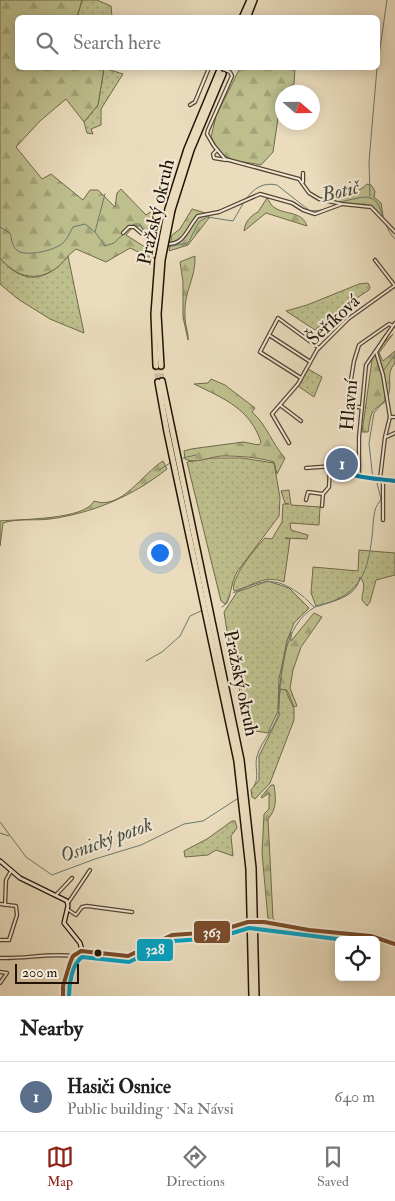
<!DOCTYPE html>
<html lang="en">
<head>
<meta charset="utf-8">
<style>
	body { margin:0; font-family:"IM FELL Double Pica",serif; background:#f2f2f2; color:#222 }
	.controls { position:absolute; right:15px; bottom:15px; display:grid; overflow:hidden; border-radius:8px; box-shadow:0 2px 12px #0003 }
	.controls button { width:45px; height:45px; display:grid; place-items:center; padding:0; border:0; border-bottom:1px solid #e0e0e0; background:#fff; color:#222; font:25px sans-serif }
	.compass { position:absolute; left:275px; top:85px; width:45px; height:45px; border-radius:50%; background:#fff; box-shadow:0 2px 12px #0003; rotate:110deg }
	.scale { position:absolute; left:15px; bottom:12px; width:64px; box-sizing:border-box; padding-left:5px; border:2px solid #231307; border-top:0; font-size:14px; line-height:18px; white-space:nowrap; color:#231307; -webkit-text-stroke:4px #f1e8d4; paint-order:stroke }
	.you { position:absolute; left:159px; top:552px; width:18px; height:18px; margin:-12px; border:4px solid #fff; border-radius:50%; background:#1a73e8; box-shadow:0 0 0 8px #1a73e833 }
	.badge { display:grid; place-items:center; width:32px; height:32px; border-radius:50%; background:#8f2418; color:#fff; font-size:16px; font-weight:700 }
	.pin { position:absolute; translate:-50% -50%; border:2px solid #fff; box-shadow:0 1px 5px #0006 }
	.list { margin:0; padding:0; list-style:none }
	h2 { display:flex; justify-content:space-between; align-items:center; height:65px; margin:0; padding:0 20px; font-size:21px }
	h2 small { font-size:16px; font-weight:400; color:#767676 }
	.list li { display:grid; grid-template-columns:32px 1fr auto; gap:15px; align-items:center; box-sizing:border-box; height:70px; padding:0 20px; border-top:1px solid #e0e0e0 }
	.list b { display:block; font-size:19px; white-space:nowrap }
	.list p { margin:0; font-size:16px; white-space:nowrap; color:#767676 }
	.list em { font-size:16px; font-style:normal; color:#767676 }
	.icon { flex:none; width:28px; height:28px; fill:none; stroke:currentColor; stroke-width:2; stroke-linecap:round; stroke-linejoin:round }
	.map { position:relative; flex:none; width:395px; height:996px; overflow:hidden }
	.search { position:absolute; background:#fff; box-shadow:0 2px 12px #0003; left:15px; right:15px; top:15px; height:55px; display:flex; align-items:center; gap:12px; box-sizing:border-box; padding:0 18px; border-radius:8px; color:#767676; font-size:19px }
	.sheet { height:135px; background:#fff }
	nav { display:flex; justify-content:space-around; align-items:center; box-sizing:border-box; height:70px; border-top:1px solid #e0e0e0; background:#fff; font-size:14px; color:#767676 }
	nav a { display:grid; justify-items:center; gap:2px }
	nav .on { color:#8f2418 }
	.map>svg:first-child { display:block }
	.grass { fill:url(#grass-dots); stroke:#70694a }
	.forest { fill:url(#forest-firs); stroke:#70694a }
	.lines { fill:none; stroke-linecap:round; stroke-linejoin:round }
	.stream { stroke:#69786e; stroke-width:1 }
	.highway-tunnel { stroke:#ccbea2; stroke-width:5; stroke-dasharray:5 2.5; stroke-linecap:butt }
	.street-casing { stroke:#554534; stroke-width:4.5 }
	.secondary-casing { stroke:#231307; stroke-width:5.5 }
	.highway-casing { stroke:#231307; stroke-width:8 }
	.street { stroke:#f1e8d4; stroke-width:2 }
	.secondary { stroke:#f1e8d4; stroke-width:3 }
	.highway { stroke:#eadcbd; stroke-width:5 }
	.secondary-bridge-casing { stroke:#231307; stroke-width:5.5; stroke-linecap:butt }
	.highway-bridge-casing { stroke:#231307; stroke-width:8; stroke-linecap:butt }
	.secondary-bridge { stroke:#f1e8d4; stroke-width:3 }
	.highway-bridge { stroke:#eadcbd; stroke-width:5 }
	.bus-1-casing { stroke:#f1e8d4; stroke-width:8 }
	.bus-2-casing { stroke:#f1e8d4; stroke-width:8 }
	.bus-3-casing { stroke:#f1e8d4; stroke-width:8 }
	.bus-1 { stroke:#7a4b2a; stroke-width:4 }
	.bus-2 { stroke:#02a2c4; stroke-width:4 }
	.bus-3 { stroke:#007da8; stroke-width:4 }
	.bus-dot { fill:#231307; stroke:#f1e8d4; stroke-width:2 }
	.labels { text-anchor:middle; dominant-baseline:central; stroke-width:4.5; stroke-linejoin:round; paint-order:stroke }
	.street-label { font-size:19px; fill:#231307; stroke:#f1e8d4 }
	.water-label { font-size:20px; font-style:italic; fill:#4c4e43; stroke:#f1e8d4 }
	.line-badge { stroke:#f1e8d4; stroke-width:2 }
	.badge-label { font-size:14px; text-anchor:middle; font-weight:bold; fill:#fff }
</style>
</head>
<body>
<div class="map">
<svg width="395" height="996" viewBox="0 0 395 996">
	<defs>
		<pattern id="grass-dots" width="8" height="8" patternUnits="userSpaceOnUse" patternTransform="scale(1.25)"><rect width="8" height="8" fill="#bdbf8d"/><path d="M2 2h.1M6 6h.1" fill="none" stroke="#a2a378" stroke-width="1.8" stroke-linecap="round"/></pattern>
		<pattern id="forest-firs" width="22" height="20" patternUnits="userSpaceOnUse" patternTransform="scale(1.25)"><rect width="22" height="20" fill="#bdbf8d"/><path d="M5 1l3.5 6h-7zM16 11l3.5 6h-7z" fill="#a2a378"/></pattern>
	</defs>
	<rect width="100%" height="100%" fill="#eadcbd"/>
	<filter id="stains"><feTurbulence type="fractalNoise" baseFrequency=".004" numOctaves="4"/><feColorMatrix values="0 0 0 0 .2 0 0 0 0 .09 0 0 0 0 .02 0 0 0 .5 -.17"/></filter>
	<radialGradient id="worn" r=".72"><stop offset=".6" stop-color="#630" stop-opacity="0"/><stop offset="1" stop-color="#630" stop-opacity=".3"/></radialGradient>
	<g class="grass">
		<path d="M 82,0 L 97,0 L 111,6 L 112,17 L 77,18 Z"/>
		<path d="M 104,68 L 123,74 L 101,109 L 101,125 L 91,129 L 93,134 L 87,133 L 84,122 L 98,105 Z"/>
		<path d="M 68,256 L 84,333 L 50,319 L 18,299 L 0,284 L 0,258 C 23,285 45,283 68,256 Z"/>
		<path d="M 368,283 L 370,287 L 369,290 L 343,307 L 315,330 L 286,311 L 307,305 L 359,284 Z"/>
		<path d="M 308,369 L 322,377 L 314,397 L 298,386 Z"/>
		<path d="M 212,458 L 242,458 L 274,463 L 280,498 L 279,516 L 237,572 C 231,582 231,598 225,604 L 221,601 L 187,462 Z"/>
		<path d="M 289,490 L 291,505 L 320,507 L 319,525 L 290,523 L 291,530 L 308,535 L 307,539 L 285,538 L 290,539 L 284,582 C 264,574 253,586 234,591 C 229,580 256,547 265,538 L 272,539 L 282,522 L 283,504 L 289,504 L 285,503 L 281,491 Z"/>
		<path d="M 359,550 L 395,553 L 395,575 L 376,580 L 370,602 L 367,606 L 362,600 C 362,591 367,585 360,577 C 357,597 332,602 316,606 L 311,593 L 313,567 L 358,571 Z"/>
		<path d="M 268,581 L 289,588 L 309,608 L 294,623 L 287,641 L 279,679 L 278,710 L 280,690 L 285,689 L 294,709 L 294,720 L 270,783 L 255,799 L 252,797 L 251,790 L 259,780 L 259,756 L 280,714 L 278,711 L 268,733 L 249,730 L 230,649 L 224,612 L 237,592 Z"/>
		<path d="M 232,821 L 235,821 L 237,828 L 231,836 L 233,856 L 216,850 L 208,855 L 185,857 L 184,851 L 207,839 Z"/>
	</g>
	<g class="forest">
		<path d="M 0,0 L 82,0 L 77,17 L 18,18 L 18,68 L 104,68 L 98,105 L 84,122 L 66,99 L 40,121 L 16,147 L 42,179 L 51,174 L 83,200 L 90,190 L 98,190 L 115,207 L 117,193 L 121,189 L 146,215 L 152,211 L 160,223 L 157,241 L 149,237 L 140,226 L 134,226 L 126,235 L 148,249 L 154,249 L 153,259 L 130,248 L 106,262 L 76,249 C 69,254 65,260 59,266 C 38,283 17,278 0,258 Z"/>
		<path d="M 240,68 L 295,68 L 294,84 L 282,91 L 273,152 L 261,165 C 233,159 226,165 211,137 L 216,116 Z"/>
		<path d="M 367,184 L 371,185 L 375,191 L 374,197 L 381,203 L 383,216 L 380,216 L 369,205 L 343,203 L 327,199 L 327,193 C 341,194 357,195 367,184 Z"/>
		<path d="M 267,198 C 270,202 271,206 275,208 C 286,215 302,211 307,226 L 266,213 L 244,231 C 245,222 250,216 258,212 Z"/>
		<path d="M 192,209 L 209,214 L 209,218 L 188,245 L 169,251 L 172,235 L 180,229 Z"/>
		<path d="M 195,256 C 196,279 183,292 185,317 C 185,325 189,334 188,340 L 183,317 L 183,282 L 180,262 Z"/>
		<path d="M 393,334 L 379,353 L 383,361 L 395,351 L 395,363 C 385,374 393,384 388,396 C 386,405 376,405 372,413 C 370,418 369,426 368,432 L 362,432 L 373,353 Z"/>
		<path d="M 211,379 L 225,385 L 255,408 L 252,412 C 267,425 272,444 285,458 L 277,474 L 274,462 C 257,457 239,456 221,456 C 210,457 195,464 185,459 L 184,451 L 191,449 L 243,442 L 259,445 L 261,442 C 250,409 225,399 194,384 L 208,383 Z"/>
		<path d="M 163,461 L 167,469 C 133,496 93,513 50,519 C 35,521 18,518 3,523 L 0,546 L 0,521 C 20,519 85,520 94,501 C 121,511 143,473 163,461 Z"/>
		<path d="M 314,613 L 322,617 L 301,647 L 293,670 L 290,688 L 297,706 L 294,707 L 287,690 L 279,689 L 287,641 L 291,632 L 291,641 Z"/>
		<path d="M 271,785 L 274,785 C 276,800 277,808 268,819 L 273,918 L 275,921 L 268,919 L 262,853 L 264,814 L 269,809 L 269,793 L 262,798 L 261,797 Z"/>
	</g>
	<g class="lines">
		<g class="stream">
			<path d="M 378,62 L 387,0"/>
			<path d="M 370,196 L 369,162 L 377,68"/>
			<path d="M 246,199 C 254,188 263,182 277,185 L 310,211 L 324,210"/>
			<path d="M 340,203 C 344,200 351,200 358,198 C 386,191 378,223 395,239"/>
			<path d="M 0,227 L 10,233 C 12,240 12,247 18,251 C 28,257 57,250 64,242 C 68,238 70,232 73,227 L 85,224 L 95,232 L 105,246 L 114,243 L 134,224 L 140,224 L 151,243 L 158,247"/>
			<path d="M 95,232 L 105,194"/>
			<path d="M 167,247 L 188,243 L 199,222 L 207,217 L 233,221 L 244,202"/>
			<path d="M 383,371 L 395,355"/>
			<path d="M 183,458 L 196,455"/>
			<path d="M 159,470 L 170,463"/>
			<path d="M 233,593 C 264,579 275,575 304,597"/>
			<path d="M 305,598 L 314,607"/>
			<path d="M 222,607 L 227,603 L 230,595"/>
			<path d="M 315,607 C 357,596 367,579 372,537 C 373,529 373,518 375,510 C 376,506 379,503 381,499 L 377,483 L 373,480 L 369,443 L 374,413 L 385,400 L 384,388"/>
			<path d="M 146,661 L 162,652 L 180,636 L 190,616 L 201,611"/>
			<path d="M 279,709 C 280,676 283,624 315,607"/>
			<path d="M 254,786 C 260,778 254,766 257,756 C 262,739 277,727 279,710"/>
			<path d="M 0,822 L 26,857 L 52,875 L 95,859 L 141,845 L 184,824 L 203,821 L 237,799"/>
			<path d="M 0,833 L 9,836"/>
		</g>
		<g class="highway-tunnel">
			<path d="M 156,366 L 158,382"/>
			<path d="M 161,366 L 162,381"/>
		</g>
		<defs>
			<g id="street">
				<path d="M 220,68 L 230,72 L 232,76 L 208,130 L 207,134 L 214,146 L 225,159 L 299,179 L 309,193 L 319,199 L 342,204 L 371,207 L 395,232"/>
				<path d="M 190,105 L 195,102 L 209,68"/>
				<path d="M 216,151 L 213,154 L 214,158 L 226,160"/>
				<path d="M 303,173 L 303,182"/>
				<path d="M 123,233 L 129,227 L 134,227 L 146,237 L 159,242"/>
				<path d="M 166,244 C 185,245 187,228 198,216 L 219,212 L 260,194 L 292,203 L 303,210 L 315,214 L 342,204"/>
				<path d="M 375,260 L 395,286"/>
				<path d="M 269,335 L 309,361"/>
				<path d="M 386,336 L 376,352 L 383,375 L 390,417"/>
				<path d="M 301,378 L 260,352 L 278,318 L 319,348"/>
				<path d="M 280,405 L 301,421"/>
				<path d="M 362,408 L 347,404 L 354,361 L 359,345 L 389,324 L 393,326"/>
				<path d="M 386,437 L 395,433"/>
				<path d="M 289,443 L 272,414 L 298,384 L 317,350 L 348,319 L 394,286"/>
				<path d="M 306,468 L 334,466"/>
				<path d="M 359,476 L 359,437 L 366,365 L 395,323"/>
				<path d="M 380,479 L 385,437 L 390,417 L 395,417"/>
				<path d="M 383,479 L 383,520"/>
				<path d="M 306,500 L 308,492 L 323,494"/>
				<path d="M 322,506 L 323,494 L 329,487 L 330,463 L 353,475 L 395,481"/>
				<path d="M 56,895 L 72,878"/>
				<path d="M 68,903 L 90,870"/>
				<path d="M 0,904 L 16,906 L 17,915 L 9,940 L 0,940"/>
				<path d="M 5,905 L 6,880 L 11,871"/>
				<path d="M 67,909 L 76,915 L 82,907 L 87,906 L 132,912"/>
				<path d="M 0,958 C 25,959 48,953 73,956"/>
				<path d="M 0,972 L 7,973 L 0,983"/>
			</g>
			<g id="secondary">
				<path d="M 0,861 L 20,878 L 67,901 L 68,906 L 64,923 L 80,943 L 82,950"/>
				<path d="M 264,922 L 309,930 L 372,936 L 395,944"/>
				<path d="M 63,996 L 63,986 L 70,963 L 73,956 L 81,951 L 128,956 L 172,935 L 215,932 L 244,923"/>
			</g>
			<g id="highway">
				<path d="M 242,18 L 250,0"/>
				<path d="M 247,18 L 254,0"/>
				<path d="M 168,209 L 187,149 L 219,72"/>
				<path d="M 172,210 L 191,150 L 223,74"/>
				<path d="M 156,366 L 154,314 L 158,260"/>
				<path d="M 161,366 L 158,314 L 162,260"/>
				<path d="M 162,381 L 241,760 L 253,868 L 256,996"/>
				<path d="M 158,382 L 167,432 L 237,761 L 249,869 L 252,996"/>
			</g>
		</defs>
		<use href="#street" class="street-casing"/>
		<use href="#secondary" class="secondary-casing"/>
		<use href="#highway" class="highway-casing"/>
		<use href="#street" class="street"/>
		<use href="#secondary" class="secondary"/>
		<use href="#highway" class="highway"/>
		<defs>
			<path id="secondary-bridge" d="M 244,923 L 264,922"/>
			<g id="highway-bridge">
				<path d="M 158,260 L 168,209"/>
				<path d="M 162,260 L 172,210"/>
			</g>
		</defs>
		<use href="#secondary-bridge" class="secondary-bridge-casing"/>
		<use href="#highway-bridge" class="highway-bridge-casing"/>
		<use href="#secondary-bridge" class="secondary-bridge"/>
		<use href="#highway-bridge" class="highway-bridge"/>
		<defs>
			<path id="bus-1" d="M 63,996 L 63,986 L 70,963 L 73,956 L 81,951 L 128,956 L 172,935 L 215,932 L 248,922 L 264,922 L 309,930 L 371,936 L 395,944"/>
			<path id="bus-2" d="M 69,996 C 69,984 72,964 82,957 L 129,962 L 174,941 L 216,938 L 249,928 L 345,940"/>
			<path id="bus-3" d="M 330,467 L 329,464 L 332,462 C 347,479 374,478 395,481"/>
		</defs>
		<use href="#bus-1" class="bus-1-casing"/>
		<use href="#bus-2" class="bus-2-casing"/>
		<use href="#bus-3" class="bus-3-casing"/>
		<use href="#bus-1" class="bus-1"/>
		<use href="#bus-2" class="bus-2"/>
		<use href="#bus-3" class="bus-3"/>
	</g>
	<circle class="bus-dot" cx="98" cy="953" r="4.5"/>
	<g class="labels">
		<g class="street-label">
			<text transform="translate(156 212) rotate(-77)">Pražský okruh</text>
			<text transform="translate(333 320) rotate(-43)">Šeříková</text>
			<text transform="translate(349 405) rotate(-85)">Hlavní</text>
			<text transform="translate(241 683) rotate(78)">Pražský okruh</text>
		</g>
		<g class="water-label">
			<text transform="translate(340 191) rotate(-14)">Botič</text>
			<text transform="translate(106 840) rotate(-20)">Osnický potok</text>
		</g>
	</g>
	<g class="line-badge">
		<rect x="193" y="920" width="38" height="24" rx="5" fill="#7a4b2a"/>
		<rect x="136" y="938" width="38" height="24" rx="5" fill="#02a2c4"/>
	</g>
	<g class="badge-label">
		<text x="212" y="937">363</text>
		<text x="155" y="954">328</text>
	</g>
	<rect width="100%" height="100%" filter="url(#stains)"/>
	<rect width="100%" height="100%" fill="url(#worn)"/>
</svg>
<div class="controls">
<button><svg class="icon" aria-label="locate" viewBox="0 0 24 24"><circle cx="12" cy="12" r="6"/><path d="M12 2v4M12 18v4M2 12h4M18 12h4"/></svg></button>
</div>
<svg class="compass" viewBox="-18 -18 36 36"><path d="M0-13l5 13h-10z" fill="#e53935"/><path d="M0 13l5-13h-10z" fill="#767676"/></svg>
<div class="scale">200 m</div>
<div class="you"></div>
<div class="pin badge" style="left:342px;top:464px;background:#5c6f8a">1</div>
<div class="search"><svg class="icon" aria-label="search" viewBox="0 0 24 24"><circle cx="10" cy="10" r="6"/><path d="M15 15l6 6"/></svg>Search here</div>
</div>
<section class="sheet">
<h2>Nearby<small></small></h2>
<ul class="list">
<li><span class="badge" style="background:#5c6f8a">1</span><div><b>Hasiči Osnice</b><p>Public building · Na Návsi</p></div><em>640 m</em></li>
</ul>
</section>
<nav>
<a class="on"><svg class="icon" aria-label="map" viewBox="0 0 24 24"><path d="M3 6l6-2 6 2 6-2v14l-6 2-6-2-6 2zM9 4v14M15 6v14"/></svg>Map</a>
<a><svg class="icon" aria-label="directions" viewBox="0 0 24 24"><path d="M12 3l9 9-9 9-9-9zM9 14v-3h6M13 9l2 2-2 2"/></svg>Directions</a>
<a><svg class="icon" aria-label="saved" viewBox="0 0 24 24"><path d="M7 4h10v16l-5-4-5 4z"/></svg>Saved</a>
</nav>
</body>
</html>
